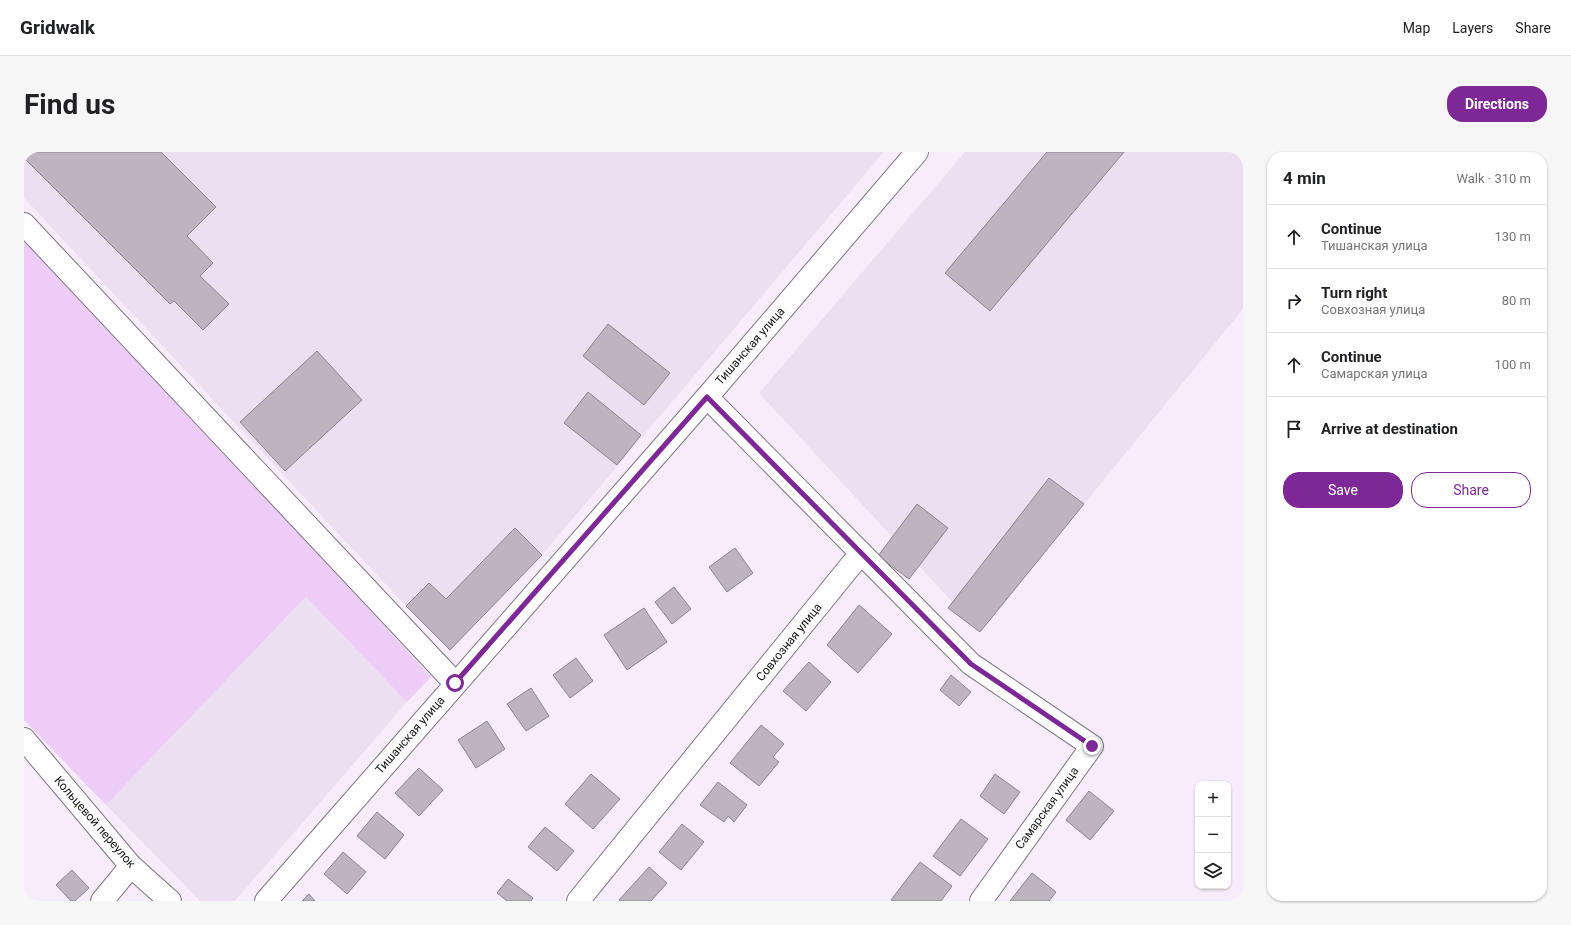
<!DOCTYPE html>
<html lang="en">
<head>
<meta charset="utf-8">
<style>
	body { margin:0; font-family:Roboto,sans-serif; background:#f6f6f6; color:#202124 }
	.controls { position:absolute; right:12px; bottom:12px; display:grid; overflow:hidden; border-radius:8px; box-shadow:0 1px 3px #0004 }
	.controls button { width:36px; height:36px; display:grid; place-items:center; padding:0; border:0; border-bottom:1px solid #e0e0e0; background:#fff; color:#202124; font:20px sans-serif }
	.stop { position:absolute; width:12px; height:12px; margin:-9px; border:3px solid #7d2896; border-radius:50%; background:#fff }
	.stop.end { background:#7d2896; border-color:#fff; box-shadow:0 1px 4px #0008 }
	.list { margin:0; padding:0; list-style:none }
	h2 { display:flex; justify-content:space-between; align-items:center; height:52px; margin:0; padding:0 16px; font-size:17px }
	h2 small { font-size:13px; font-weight:400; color:#757577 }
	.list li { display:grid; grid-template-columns:26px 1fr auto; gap:12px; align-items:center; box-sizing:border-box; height:64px; padding:0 16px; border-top:1px solid #e0e0e0 }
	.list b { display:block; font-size:15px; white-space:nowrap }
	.list p { margin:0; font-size:13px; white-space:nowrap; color:#757577 }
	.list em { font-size:13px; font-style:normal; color:#757577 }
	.actions { display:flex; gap:8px; padding:12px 16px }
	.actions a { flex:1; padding:9px 0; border:1px solid #7d2896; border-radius:16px; text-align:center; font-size:14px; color:#7d2896 }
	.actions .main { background:#7d2896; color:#fff }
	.icon { flex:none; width:22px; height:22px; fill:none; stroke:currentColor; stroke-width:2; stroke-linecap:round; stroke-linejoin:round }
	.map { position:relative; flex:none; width:1219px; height:749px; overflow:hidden; border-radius:16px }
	header { display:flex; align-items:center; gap:24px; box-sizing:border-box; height:56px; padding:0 20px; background:#fff; border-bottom:1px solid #e0e0e0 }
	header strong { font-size:19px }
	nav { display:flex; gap:22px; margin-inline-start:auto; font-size:14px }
	.intro { display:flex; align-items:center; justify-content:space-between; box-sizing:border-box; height:96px; padding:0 24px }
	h1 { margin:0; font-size:28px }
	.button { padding:10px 18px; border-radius:16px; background:#7d2896; color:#fff; font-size:14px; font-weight:700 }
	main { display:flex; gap:24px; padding:0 24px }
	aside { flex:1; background:#fff; border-radius:16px; box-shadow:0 1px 3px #0004 }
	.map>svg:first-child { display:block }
	.built { fill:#eddff2 }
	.green { fill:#edccf8 }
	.building { fill:#bdb4c0; stroke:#8b838e }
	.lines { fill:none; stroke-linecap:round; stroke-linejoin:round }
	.minor-casing { stroke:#7f7681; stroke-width:24 }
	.secondary-casing { stroke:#7f7681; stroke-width:24 }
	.minor { stroke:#fff; stroke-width:22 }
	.secondary { stroke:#fff; stroke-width:22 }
	.route { stroke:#7d2896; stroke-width:5 }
	.labels { text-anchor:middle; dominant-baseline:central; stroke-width:3.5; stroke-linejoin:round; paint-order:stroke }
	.street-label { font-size:12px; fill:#151116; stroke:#fff }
</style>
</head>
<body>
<header>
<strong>Gridwalk</strong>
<nav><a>Map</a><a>Layers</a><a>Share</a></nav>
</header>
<div class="intro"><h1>Find us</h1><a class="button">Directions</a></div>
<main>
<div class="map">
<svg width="1219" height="749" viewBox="0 0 1219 749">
	<rect width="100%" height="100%" fill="#f7edfa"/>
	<g class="built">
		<path d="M 0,0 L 860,0 L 518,403 L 426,498 L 382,454 L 0,46 Z"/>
		<path d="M 941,0 L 1219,0 L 1219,157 L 956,480 L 735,241 Z"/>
		<path d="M 282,445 L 383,550 L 211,749 L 176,749 L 82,653 Z"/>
	</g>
	<path class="green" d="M 0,89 L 190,289 L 407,525 L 383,550 L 282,445 L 82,653 L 0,568 Z"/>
	<g class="building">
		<path d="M 0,0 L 137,0 L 192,55 L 163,84 L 189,111 L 176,124 L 205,152 L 179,178 L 150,149 L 146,152 L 0,6 Z"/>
		<path d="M 1023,0 L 1100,0 L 966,159 L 921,121 Z"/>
		<path d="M 584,172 L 646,221 L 620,253 L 559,204 Z"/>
		<path d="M 293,199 L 338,248 L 261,319 L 216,270 Z"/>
		<path d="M 564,240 L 617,283 L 593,313 L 540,271 Z"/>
		<path d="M 1025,326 L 1060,352 L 956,480 L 924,456 Z"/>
		<path d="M 893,352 L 924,376 L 885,427 L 854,404 Z"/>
		<path d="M 491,376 L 518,403 L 426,498 L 382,454 L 405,431 L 422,447 Z"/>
		<path d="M 711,396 L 729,421 L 703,440 L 685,415 Z"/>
		<path d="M 650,435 L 667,457 L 648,472 L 631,450 Z"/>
		<path d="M 835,453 L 868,482 L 834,521 L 803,493 Z"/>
		<path d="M 620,456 L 643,490 L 603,518 L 580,483 Z"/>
		<path d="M 552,506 L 569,529 L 546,546 L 529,523 Z"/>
		<path d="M 785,510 L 807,530 L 782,559 L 759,539 Z"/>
		<path d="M 927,523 L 947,540 L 935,554 L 916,538 Z"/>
		<path d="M 507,536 L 525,564 L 502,579 L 483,552 Z"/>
		<path d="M 463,569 L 481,597 L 452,616 L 434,588 Z"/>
		<path d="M 737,573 L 760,592 L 749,605 L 755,610 L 735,634 L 706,611 Z"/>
		<path d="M 395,616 L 419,638 L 395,664 L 371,641 Z"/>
		<path d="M 567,622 L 596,647 L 569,677 L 541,652 Z"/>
		<path d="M 971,622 L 996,640 L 980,662 L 956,644 Z"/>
		<path d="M 694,630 L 723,653 L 710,670 L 704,664 L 700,670 L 676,653 Z"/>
		<path d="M 1065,639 L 1090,659 L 1066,688 L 1042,668 Z"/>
		<path d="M 353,660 L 380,683 L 361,707 L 333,684 Z"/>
		<path d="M 937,667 L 964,687 L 936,724 L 909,704 Z"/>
		<path d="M 658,672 L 680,690 L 657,718 L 635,700 Z"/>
		<path d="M 521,675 L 550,699 L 533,719 L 504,695 Z"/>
		<path d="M 319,700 L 342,720 L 323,742 L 300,722 Z"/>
		<path d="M 896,710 L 928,734 L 917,749 L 869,749 L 867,748 Z"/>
		<path d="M 625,715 L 643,731 L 627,749 L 597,749 L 595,748 Z"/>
		<path d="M 48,718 L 65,736 L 51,749 L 47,749 L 32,733 Z"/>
		<path d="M 1008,721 L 1032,740 L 1025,749 L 986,749 Z"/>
		<path d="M 484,727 L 509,746 L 507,749 L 483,749 L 473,741 Z"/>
		<path d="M 285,742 L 291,749 L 278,749 Z"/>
	</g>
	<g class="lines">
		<defs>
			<g id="minor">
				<path d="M 0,72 L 431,531"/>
				<path d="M 837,401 L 947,512 L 1068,594 L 957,749"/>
				<path d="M 0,587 L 107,714 L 146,749"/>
				<path d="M 78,749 L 107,714"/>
				<path d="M 554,749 L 837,401 L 683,245"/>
			</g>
			<path id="secondary" d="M 242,749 L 683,245 L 893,0"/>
		</defs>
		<use href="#minor" class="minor-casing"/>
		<use href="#secondary" class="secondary-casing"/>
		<use href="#minor" class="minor"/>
		<use href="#secondary" class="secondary"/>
	</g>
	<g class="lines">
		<path class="route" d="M 431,531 L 683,245 L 947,512 L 1068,594"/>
	</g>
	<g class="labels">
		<g class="street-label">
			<text transform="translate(726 194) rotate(-49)">Тишанская улица</text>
			<text transform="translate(765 490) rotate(-51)">Совхозная улица</text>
			<text transform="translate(386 583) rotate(-49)">Тишанская улица</text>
			<text transform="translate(1023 656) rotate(-54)">Самарская улица</text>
			<text transform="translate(71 670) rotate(49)">Кольцевой переулок</text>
		</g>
	</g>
</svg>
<div class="controls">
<button>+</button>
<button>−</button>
<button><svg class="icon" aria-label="layers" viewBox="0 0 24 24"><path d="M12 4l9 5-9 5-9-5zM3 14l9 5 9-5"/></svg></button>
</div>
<div class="stop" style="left:431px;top:531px"></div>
<div class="stop end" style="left:1068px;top:594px"></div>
</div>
<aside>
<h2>4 min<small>Walk · 310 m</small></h2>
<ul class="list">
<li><svg class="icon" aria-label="ahead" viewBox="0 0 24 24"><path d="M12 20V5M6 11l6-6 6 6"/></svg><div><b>Continue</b><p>Тишанская улица</p></div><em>130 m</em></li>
<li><svg class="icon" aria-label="right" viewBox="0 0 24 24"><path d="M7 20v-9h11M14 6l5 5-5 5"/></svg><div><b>Turn right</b><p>Совхозная улица</p></div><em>80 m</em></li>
<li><svg class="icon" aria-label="ahead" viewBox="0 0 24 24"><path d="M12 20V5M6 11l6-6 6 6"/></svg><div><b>Continue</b><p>Самарская улица</p></div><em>100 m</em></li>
<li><svg class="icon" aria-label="arrive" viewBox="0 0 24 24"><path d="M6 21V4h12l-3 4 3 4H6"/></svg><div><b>Arrive at destination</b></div></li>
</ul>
<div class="actions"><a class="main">Save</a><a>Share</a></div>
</aside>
</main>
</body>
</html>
